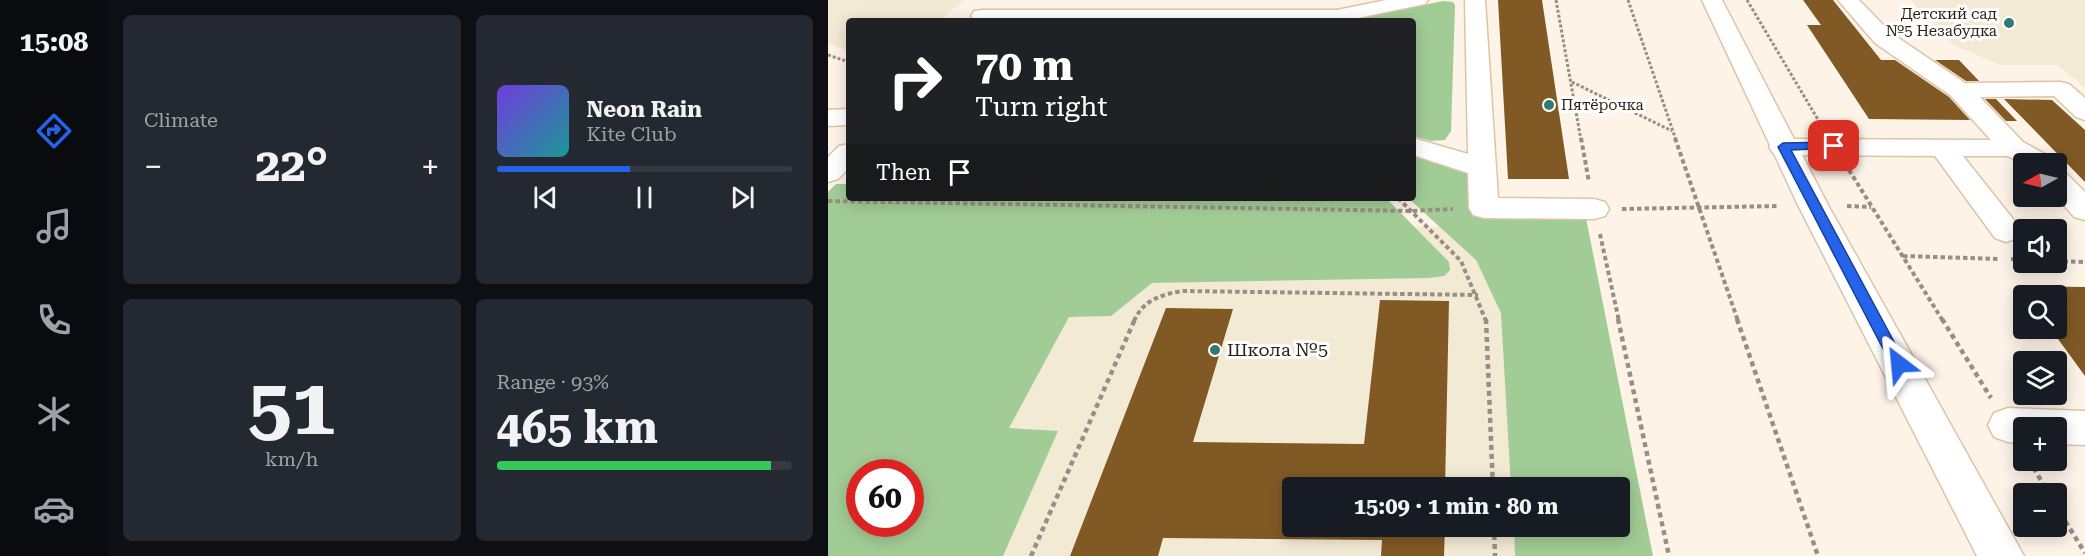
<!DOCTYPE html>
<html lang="en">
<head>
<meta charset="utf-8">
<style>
	body { margin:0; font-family:"Roboto Serif",serif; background:#242831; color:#f1f3f6; height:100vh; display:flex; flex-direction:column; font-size:22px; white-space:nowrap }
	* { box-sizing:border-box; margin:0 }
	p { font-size:20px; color:#9ea1a6 }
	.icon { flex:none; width:33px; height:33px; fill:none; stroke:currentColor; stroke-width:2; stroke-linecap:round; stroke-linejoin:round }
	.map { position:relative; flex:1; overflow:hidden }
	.drawer { display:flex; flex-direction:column; gap:15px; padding:15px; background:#0d0f14; width:720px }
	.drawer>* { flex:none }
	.top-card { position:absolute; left:18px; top:18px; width:570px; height:183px; border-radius:6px; box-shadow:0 3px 15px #0003; background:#202124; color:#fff; overflow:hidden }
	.needle { width:39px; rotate:262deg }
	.controls { position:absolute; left:1185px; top:153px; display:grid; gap:12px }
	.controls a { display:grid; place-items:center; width:54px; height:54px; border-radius:6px; background:#171b24; box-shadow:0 3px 15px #0003; font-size:30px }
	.speed { position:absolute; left:18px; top:459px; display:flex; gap:12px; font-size:30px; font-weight:700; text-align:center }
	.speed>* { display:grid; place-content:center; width:78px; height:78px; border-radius:50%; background:#171b24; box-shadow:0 3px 15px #0003; line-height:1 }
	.speed .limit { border:9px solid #d22; background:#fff; color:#111 }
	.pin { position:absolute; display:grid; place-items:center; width:51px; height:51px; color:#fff; margin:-26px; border-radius:12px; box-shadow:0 3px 9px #0006 }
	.me { position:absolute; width:66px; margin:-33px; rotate:331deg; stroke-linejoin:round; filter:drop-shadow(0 0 4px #0008) }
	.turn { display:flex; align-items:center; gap:21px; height:126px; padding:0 30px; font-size:27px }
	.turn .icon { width:78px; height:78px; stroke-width:2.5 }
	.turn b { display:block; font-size:42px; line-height:51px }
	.then { display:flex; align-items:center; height:57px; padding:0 30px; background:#0003; gap:12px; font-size:22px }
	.big { font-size:45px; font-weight:700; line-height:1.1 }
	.drawer .widget { flex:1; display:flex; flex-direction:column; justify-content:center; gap:9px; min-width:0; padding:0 21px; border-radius:9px; background:#242831 }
	.drawer .dial { align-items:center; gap:0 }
	.dial b { font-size:78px; line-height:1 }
	.song { display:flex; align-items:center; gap:18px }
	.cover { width:72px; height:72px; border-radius:9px; background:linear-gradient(135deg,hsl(260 70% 55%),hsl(180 70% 35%)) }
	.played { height:6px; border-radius:3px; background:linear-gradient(90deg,#2563eb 45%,#363941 45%) }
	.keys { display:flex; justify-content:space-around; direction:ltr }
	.heat { display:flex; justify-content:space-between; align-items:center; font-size:33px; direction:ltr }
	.charge { height:9px; border-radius:4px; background:linear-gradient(90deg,#34c759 93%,#363941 0) }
	.drawer .tiles { flex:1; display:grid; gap:15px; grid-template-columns:repeat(2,1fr) }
	.trip { position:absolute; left:454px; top:477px; width:348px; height:60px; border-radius:6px; background:#171b24; box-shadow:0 3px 15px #0003; font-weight:700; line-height:60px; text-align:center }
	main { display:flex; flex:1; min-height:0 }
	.menu { display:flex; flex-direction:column; width:108px; justify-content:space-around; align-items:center; background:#090b0e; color:#9ea1a6 }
	.menu .icon { width:42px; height:42px }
	.menu .current { color:#2563eb }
	.menu b { font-size:27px; color:#f1f3f6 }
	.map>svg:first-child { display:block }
	.education { fill:#f3ead5; fill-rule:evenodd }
	.forest { fill:#a2cc96; fill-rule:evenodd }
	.building { fill:#815924 }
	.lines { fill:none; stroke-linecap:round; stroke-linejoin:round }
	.minor-casing { stroke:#ddc4a7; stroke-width:3 }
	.major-casing { stroke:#ddc4a7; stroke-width:3 }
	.path-far2 { stroke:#998e83; stroke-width:3; stroke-dasharray:3 2; stroke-linecap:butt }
	.path-far1 { stroke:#998e83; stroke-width:4; stroke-dasharray:4.5 3; stroke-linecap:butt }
	.path { stroke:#998e83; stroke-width:4.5; stroke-dasharray:5 4; stroke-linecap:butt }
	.minor { fill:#fff; fill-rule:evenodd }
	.major { fill:#fff; fill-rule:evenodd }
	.route { fill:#2563eb; stroke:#184099; stroke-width:1.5 }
	.poi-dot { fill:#317974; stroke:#fff; stroke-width:2 }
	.labels { text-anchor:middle; stroke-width:6; stroke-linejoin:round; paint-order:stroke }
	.far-poi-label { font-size:15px; fill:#291f14; stroke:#fff; text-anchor:end }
	.poi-label { font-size:18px; fill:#291f14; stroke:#fff; text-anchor:start }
</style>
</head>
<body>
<main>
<nav class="menu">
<b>15:08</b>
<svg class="icon current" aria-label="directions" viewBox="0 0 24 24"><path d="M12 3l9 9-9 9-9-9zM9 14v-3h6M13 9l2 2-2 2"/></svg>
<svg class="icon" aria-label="music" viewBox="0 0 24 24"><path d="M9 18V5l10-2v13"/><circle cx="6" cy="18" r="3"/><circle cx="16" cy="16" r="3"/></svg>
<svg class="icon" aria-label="phone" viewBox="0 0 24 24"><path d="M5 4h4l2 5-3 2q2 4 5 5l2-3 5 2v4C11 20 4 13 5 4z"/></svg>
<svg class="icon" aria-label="climate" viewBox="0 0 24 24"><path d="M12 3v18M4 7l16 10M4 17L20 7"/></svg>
<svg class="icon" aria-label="car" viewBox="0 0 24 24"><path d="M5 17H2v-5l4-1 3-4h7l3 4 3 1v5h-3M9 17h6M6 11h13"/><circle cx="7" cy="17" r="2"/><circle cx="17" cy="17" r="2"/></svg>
</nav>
<section class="drawer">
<div class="tiles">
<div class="widget"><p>Climate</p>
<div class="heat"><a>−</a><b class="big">22°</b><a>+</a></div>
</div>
<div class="widget">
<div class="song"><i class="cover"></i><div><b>Neon Rain</b><p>Kite Club</p></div></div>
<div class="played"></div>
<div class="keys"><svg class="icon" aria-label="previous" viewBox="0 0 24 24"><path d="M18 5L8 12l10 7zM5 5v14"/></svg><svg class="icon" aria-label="pause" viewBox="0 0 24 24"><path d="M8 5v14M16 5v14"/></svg><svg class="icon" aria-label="next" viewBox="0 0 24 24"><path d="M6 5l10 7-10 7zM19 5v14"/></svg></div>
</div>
<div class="widget dial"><b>51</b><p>km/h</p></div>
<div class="widget"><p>Range · 93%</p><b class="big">465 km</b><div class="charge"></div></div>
</div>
</section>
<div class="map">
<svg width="1257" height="556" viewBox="0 0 1257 556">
	<rect width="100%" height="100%" fill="#fef3e7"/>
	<path class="education" d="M0,0H136L111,21H21V51L0,44Z
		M1082,0H1257V88L1230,65H1172L1126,45Z
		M0,226L754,227L808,556H0ZM32,472H82V524H32ZM465,488H792V526H465Z"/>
	<path class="forest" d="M615,1L625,2L627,5L623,131L617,140L603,141L585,136V21H520Z
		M585,153L643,174L646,217L758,218L825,556H687L686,527L792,526V488L683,487L673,313L648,260L580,198H585Z
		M8,184H21V198H558L621,262L622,270L616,276L600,278L324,283L283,316L241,317L181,428L230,431L175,556H0V192ZM82,472V524H32V472Z"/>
	<path class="building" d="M670,0H714L741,179H680Z
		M975,0H1005L1053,60H1067L1121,97L1142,120L1041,119L979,25H993Z
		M1107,60H1131L1151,81H1138Z
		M1157,99H1168L1189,121H1178Z
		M1176,99L1224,100L1257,130V182Z
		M1190,286L1257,287V376L1222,328H1228V296H1197Z
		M552,300L621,301L617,488H465V526H617L616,556H553L554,540L335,538L330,556H242L338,308L405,309L365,442L536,444Z"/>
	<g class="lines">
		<defs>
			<path id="minor" d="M558,0H600L597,4L516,21H148L143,16L146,11L154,10H509Z
				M637,0H657L670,198L766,199L777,202L781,209L777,216L766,219L656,218L645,215L641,208L640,173L585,155V138L640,154Z
				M1010,0H1031L1063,33L1137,83L1232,82L1241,84L1257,98V120L1248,117L1226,96L1152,97L1195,142L1224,158L1228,164L1196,165L1180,156H1135L1189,224L1193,231L1189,238L1178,242L1167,238L1107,156L955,155L945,153L941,147L945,141L955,139L1163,140L1122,95L1047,43Z
				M21,109V125L0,126V110Z
				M21,144V168L10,179L0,182V157L11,146Z
				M1228,170L1238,173L1257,192V220L1246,217L1228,196Z
				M1180,408L1257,411V445L1228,444V428H1196V443L1180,442L1166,437L1160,425L1166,413Z"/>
			<path id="major" d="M874,0H894L1000,205L1196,556H1149L970,205Z"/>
		</defs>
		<use href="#minor" class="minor-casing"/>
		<use href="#major" class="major-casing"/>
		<path class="path-far2" d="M728,0L753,140
			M800,0L848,140
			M919,0L992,123
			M0,55L21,62
			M744,82L844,131"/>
		<path class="path-far1" d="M753,138L761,182
			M847,138L910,321
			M1021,170L1115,321
			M570,198L633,261L658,321
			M0,201L583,211L625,209
			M1019,206L1043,207
			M794,209L951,206
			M772,234L791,321
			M1075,256L1172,259
			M1183,259L1196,260
			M1228,261L1257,262
			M306,321C315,300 334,294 355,291L650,295"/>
		<path class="path" d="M658,319L665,488
			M790,319L841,556
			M909,319L990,556
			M1114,319L1163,398
			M1201,460L1221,494
			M1228,506L1257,553
			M666,526L667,556
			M203,556L307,319"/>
		<use href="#minor" class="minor"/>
		<use href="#major" class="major"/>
	</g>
	<path class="route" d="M1006,142L1010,143V148L963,150L1078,364L1071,370L1065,368L950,147L955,143Z"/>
	<g class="poi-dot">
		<circle cx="1181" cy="23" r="6"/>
		<circle cx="721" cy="105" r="6"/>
		<circle cx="387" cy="350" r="6"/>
	</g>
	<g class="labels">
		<g class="far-poi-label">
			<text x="1169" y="19">Детский сад<tspan x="1169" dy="17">№5 Незабудка</tspan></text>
			<text x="733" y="110" text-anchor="start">Пятёрочка</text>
		</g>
		<g class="poi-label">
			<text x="399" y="356">Школа №5</text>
		</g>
	</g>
</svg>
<div class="controls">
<a><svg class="needle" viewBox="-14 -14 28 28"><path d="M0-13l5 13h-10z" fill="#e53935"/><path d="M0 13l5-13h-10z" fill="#9ea1a6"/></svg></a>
<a><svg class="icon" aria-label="sound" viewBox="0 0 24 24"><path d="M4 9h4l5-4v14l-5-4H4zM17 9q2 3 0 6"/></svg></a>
<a><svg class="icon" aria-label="search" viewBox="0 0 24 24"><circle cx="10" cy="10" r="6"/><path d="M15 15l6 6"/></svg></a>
<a><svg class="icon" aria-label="layers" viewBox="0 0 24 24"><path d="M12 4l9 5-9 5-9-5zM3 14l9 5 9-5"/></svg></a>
<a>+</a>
<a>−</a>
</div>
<div class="speed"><div class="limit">60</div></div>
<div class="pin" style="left:1006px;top:146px;background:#d93025"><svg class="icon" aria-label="arrive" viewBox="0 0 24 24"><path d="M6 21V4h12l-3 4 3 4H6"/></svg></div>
<svg class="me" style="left:1071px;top:364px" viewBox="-20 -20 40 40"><path d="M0-17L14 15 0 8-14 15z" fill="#2563eb" stroke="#fff" stroke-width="4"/></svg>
<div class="trip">15:09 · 1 min · 80 m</div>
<div class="top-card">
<div class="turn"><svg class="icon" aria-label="right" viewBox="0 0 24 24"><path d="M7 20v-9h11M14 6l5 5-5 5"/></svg><div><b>70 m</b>Turn right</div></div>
<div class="then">Then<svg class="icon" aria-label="arrive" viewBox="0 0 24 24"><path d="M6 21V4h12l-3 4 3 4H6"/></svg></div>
</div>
</div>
</main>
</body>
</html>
